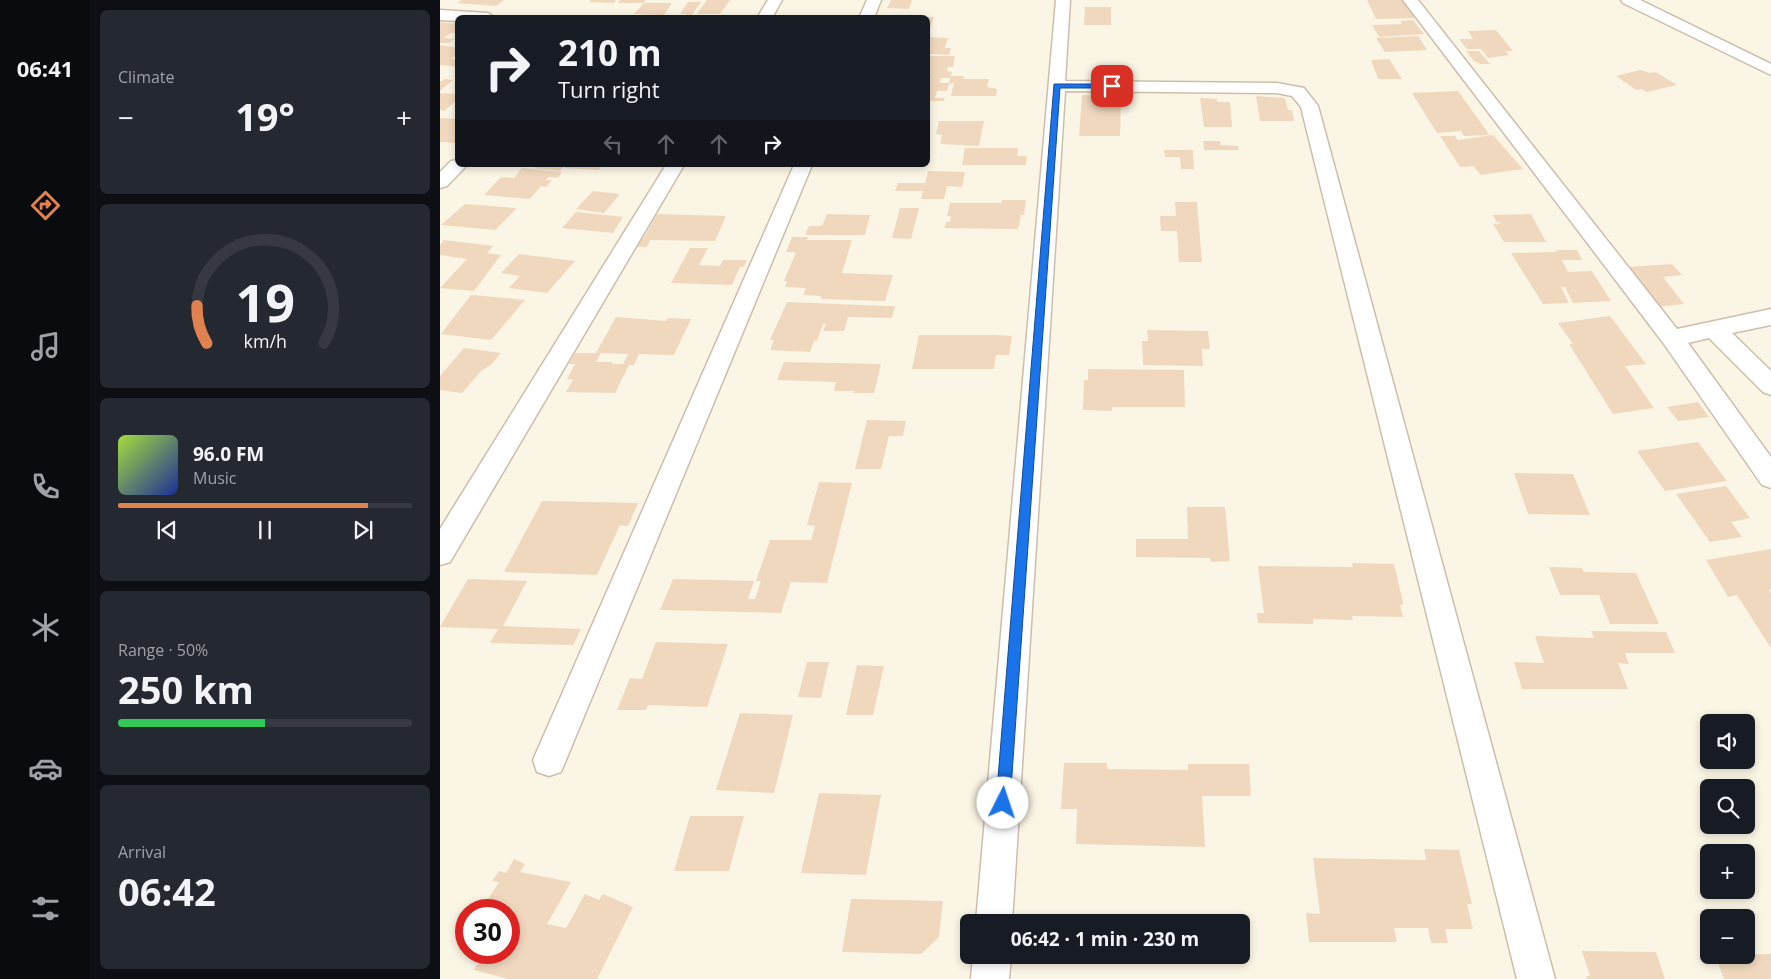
<!DOCTYPE html>
<html lang="en">
<head>
<meta charset="utf-8">
<style>
	body { margin:0; font-family:"Open Sans",sans-serif; background:#242831; color:#f1f3f6; height:100vh; display:flex; flex-direction:column; font-size:19px; white-space:nowrap }
	* { box-sizing:border-box; margin:0 }
	p { font-size:16px; color:#9ea1a6 }
	.icon { flex:none; width:28px; height:28px; fill:none; stroke:currentColor; stroke-width:2; stroke-linecap:round; stroke-linejoin:round }
	.map { position:relative; flex:1; overflow:hidden }
	.drawer { display:flex; flex-direction:column; gap:10px; padding:10px; background:#0d0f14; width:350px }
	.drawer>* { flex:none }
	.hud { position:absolute; left:15px; top:15px; width:475px; height:152px; border-radius:8px; box-shadow:0 2px 8px #0003; background:#171b24; color:#f1f3f6; overflow:hidden }
	.buttons { position:absolute; left:1260px; top:714px; display:grid; gap:10px }
	.buttons a { display:grid; place-items:center; width:55px; height:55px; border-radius:8px; background:#171b24; box-shadow:0 2px 8px #0003; font-size:25px }
	.speed { position:absolute; left:15px; top:899px; display:flex; gap:10px; font-size:25px; font-weight:700; text-align:center }
	.speed>* { display:grid; place-content:center; width:65px; height:65px; border-radius:50%; background:#171b24; box-shadow:0 2px 8px #0003; line-height:1 }
	.speed .limit { border:8px solid #d22; background:#fff; color:#111 }
	.pin { position:absolute; display:grid; place-items:center; width:42px; height:42px; color:#fff; margin:-21px; border-radius:10px; box-shadow:0 2px 8px #0006 }
	.me { position:absolute; width:55px; margin:-28px; rotate:4deg; stroke-linejoin:round; filter:drop-shadow(0 0 4px #0008) }
	.turn { display:flex; align-items:center; gap:18px; height:105px; padding:0 20px; font-size:22px }
	.turn .icon { width:65px; height:65px; stroke-width:2.5 }
	.turn b { display:block; font-size:35px; line-height:42px }
	.lanes { display:flex; align-items:center; height:48px; padding:0 20px; background:#0003; justify-content:center; gap:25px; direction:ltr }
	.lanes .off { opacity:.35 }
	.big { font-size:38px; font-weight:700; line-height:1.1 }
	.drawer .tile { flex:1; display:flex; flex-direction:column; justify-content:center; gap:8px; min-width:0; padding:0 18px; border-radius:8px; background:#242831 }
	.drawer .dial { align-items:center; gap:0 }
	.dial svg { height:130px; overflow:visible; fill:none; stroke:#363941; stroke-width:7; stroke-linecap:round; text-anchor:middle }
	.dial text { fill:#f1f3f6; stroke:none }
	.song { display:flex; align-items:center; gap:15px }
	.cover { width:60px; height:60px; border-radius:8px; background:linear-gradient(135deg,hsl(80 70% 55%),hsl(230 70% 35%)) }
	.played { height:5px; border-radius:2px; background:linear-gradient(90deg,#e08150 85%,#363941 85%) }
	.keys { display:flex; justify-content:space-around; direction:ltr }
	.heat { display:flex; justify-content:space-between; align-items:center; font-size:28px; direction:ltr }
	.charge { height:8px; border-radius:4px; background:linear-gradient(90deg,#34c759 50%,#363941 0) }
	.trip { position:absolute; left:520px; top:914px; width:290px; height:50px; border-radius:8px; background:#171b24; box-shadow:0 2px 8px #0003; font-weight:700; line-height:50px; text-align:center }
	main { display:flex; flex:1; min-height:0 }
	.menu { display:flex; flex-direction:column; width:90px; justify-content:space-around; align-items:center; background:#090b0e; color:#9ea1a6 }
	.menu .icon { width:35px; height:35px }
	.menu .current { color:#e08150 }
	.menu b { font-size:22px; color:#f1f3f6 }
	.map>svg:first-child { display:block }
	.building { fill:#f0d8be; fill-rule:evenodd }
	.lines { fill:none; stroke-linecap:round; stroke-linejoin:round }
	.minor-casing { stroke:#cdbeac; stroke-width:3 }
	.minor { fill:#fff; fill-rule:evenodd }
	.route { fill:#1a73e8; stroke:#114b97 }
</style>
</head>
<body>
<main>
<nav class="menu">
<b>06:41</b>
<svg class="icon current" aria-label="directions" viewBox="0 0 24 24"><path d="M12 3l9 9-9 9-9-9zM9 14v-3h6M13 9l2 2-2 2"/></svg>
<svg class="icon" aria-label="music" viewBox="0 0 24 24"><path d="M9 18V5l10-2v13"/><circle cx="6" cy="18" r="3"/><circle cx="16" cy="16" r="3"/></svg>
<svg class="icon" aria-label="phone" viewBox="0 0 24 24"><path d="M5 4h4l2 5-3 2q2 4 5 5l2-3 5 2v4C11 20 4 13 5 4z"/></svg>
<svg class="icon" aria-label="climate" viewBox="0 0 24 24"><path d="M12 3v18M4 7l16 10M4 17L20 7"/></svg>
<svg class="icon" aria-label="car" viewBox="0 0 24 24"><path d="M5 17H2v-5l4-1 3-4h7l3 4 3 1v5h-3M9 17h6M6 11h13"/><circle cx="7" cy="17" r="2"/><circle cx="17" cy="17" r="2"/></svg>
<svg class="icon" aria-label="filters" viewBox="0 0 24 24"><path d="M4 7h16M4 17h16"/><circle cx="9" cy="7" r="2"/><circle cx="15" cy="17" r="2"/></svg>
</nav>
<section class="drawer">
<div class="tile"><p>Climate</p>
<div class="heat"><a>−</a><b class="big">19°</b><a>+</a></div>
</div>
<div class="tile dial"><svg viewBox="0 0 100 80">
<path d="M14 69A42 42 0 1 1 86 69"/>
<path d="M14 69A42 42 0 0 1 8 46" stroke="#e08150"/>
<text x="50" y="56" font-size="32" font-weight="700">19</text>
<text x="50" y="72" font-size="11">km/h</text>
</svg></div>
<div class="tile">
<div class="song"><i class="cover"></i><div><b>96.0 FM</b><p>Music</p></div></div>
<div class="played"></div>
<div class="keys"><svg class="icon" aria-label="previous" viewBox="0 0 24 24"><path d="M18 5L8 12l10 7zM5 5v14"/></svg><svg class="icon" aria-label="pause" viewBox="0 0 24 24"><path d="M8 5v14M16 5v14"/></svg><svg class="icon" aria-label="next" viewBox="0 0 24 24"><path d="M6 5l10 7-10 7zM19 5v14"/></svg></div>
</div>
<div class="tile"><p>Range · 50%</p><b class="big">250 km</b><div class="charge"></div></div>
<div class="tile"><p>Arrival</p><b class="big">06:42</b></div>
</section>
<div class="map">
<svg width="1331" height="979" viewBox="0 0 1331 979">
	<rect width="100%" height="100%" fill="#fbf5e5"/>
	<path class="building" d="M22,0H64L56,6L17,3Z
		M151,0H176L174,3L149,2Z
		M180,0H206L203,3H178Z
		M267,0H290L280,14H257Z
		M451,0H472L469,9L447,8Z
		M927,0H967L978,18L936,19Z
		M248,2H261L250,17H245L247,14H240Z
		M204,3H232L224,15L194,14Z
		M645,7H671V25H644Z
		M488,17H494L488,35H491L490,37L508,38L505,48H511L509,55L488,54Z
		M973,20L984,34L939,37L932,25L962,24L960,21Z
		M0,22L18,24V33H11L4,38L15,39L9,43H0Z
		M1056,30L1073,51H1066L1069,55L1048,58L1041,49H1027L1019,39H1033L1028,31Z
		M978,36L987,50L945,52L936,38Z
		M0,45L18,48V54L11,59L18,60V67L0,65Z
		M1026,51H1039L1050,64H1041L1034,61Z
		M488,56H515L513,67H508L507,71L512,72L510,78H501L500,83H509L510,76H524L523,79H549L547,87L557,89L556,96H511L514,83L509,84L507,91H497L495,98H505L504,101H488V90L491,78H488Z
		M949,59L962,79H938L931,60Z
		M1200,70L1210,73L1216,72L1237,85L1207,92L1202,89L1196,90L1176,76Z
		M4,79L13,80L0,91V82Z
		M1018,91L1046,130L1049,135L1024,136L1021,131L997,133L972,93Z
		M0,93L18,94V99L4,111L0,110Z
		M642,95L681,96L680,136H639Z
		M816,96L845,98L848,110H852L854,121H820Z
		M760,98L777,99V102H790L792,127H764Z
		M0,118L18,119V143L0,142Z
		M499,121H544L539,146L500,144L502,135L496,134Z
		M1053,135L1083,169L1041,175L1033,166L1020,167L1000,136H1015L1018,140Z
		M763,141H780L781,145L798,146L799,150H764Z
		M525,148H578L577,156H587L586,165H522Z
		M724,150H753L754,169H741L740,157H725Z
		M91,165H125L120,171L94,168L95,167Z
		M127,165H162L159,170L125,168Z
		M82,168L122,172L118,178L109,177L106,180H112L106,187L101,186L90,199L44,195L61,177L74,178Z
		M488,171L525,172L522,187L507,186L504,199H481L483,191H455L458,183H485Z
		M153,191L180,194L164,213L136,209Z
		M562,200H586L584,215H581L579,226L577,229L504,228L506,222H510L511,216H507L510,203H562Z
		M735,202H757L762,262H739L737,231H721L720,216H736Z
		M25,204L75,208L76,209L55,230L1,225Z
		M460,208H479L471,239L452,238Z
		M136,212L183,217L173,233L122,228Z
		M217,214L286,216L275,241L210,240L207,247H196L200,239H203Z
		M387,214L430,215L425,235H365L369,226H382Z
		M1091,214L1106,242H1064L1053,224L1063,223L1057,222L1053,215Z
		M352,237H368L367,240H412L402,273L453,275L445,301L381,299V296L363,295L366,288L345,287L347,281H344L356,252H346Z
		M4,240L53,246L47,253L61,255L34,291L0,288L27,259L0,255V245Z
		M250,248H268L259,265L280,266L283,260H307L304,267H300L292,285L231,283Z
		M1116,250H1137L1142,260H1122L1128,272L1152,271L1171,301L1133,303L1125,287H1121L1129,303L1103,304L1071,253L1117,252Z
		M79,254L135,261L107,293L69,288L80,276L61,273Z
		M1232,264L1242,275L1223,277L1244,304L1218,307L1188,267Z
		M31,295L44,296L85,300L51,340L1,334Z
		M347,302L446,306H455L452,318L408,317L404,331H383L386,324H383L377,341H374L370,352L330,350L334,340H330Z
		M1170,316L1206,364L1185,366L1214,408L1173,414L1129,344H1133L1118,323Z
		M176,317L226,321L228,318L251,319L234,355L199,354L194,365H189L175,393L126,392L133,380L127,379L135,364H129L135,353H156ZM161,353L188,354L183,364H172V362H156Z
		M707,330L768,331L770,349H762L763,366L703,365L702,341H708Z
		M479,335H556L572,336L569,355H556L554,369H472Z
		M24,348L61,353L51,365L42,370L22,393L0,390V376Z
		M344,362L441,364L434,393H413L414,391H394L396,382L337,380Z
		M648,369L744,370L745,407H672V411L643,410L644,380H648Z
		M1258,402L1269,417L1238,421L1227,407Z
		M427,420L466,421L463,436H449L441,469H415Z
		M1258,442L1287,481L1225,491L1197,451Z
		M1074,473L1133,474L1150,515L1088,514Z
		M379,482L412,483L387,583L351,582L341,613L220,610L233,579L314,581L308,599H315L321,581H316L330,540H371L375,526L367,525Z
		M1286,486L1310,518L1291,522L1302,537L1270,542L1236,494Z
		M102,501L198,503L188,526L180,525L157,575L64,572Z
		M747,507H785L790,561L771,562L770,558L696,557V539H748Z
		M1331,549V589L1329,590L1331,593V648L1297,595L1288,597L1266,560Z
		M912,563L954,564L963,602V605H960L963,617L912,616L913,620L873,619V624L818,623L817,613H824L818,566L913,567Z
		M1109,567L1142,568L1144,572L1196,573L1219,624H1170L1159,595H1120Z
		M28,579L87,581L63,626L141,629L133,645L50,643L58,629L0,627Z
		M1151,631L1226,632L1235,653H1185L1189,664L1178,663L1188,689H1082L1074,662L1104,663L1095,636L1154,638Z
		M216,642L288,644L267,707L208,705L206,710H177L190,678L202,679Z
		M367,662H389L381,698L358,697Z
		M417,665L444,666L433,715H406Z
		M300,713L353,715L334,793L276,790Z
		M624,763H667V769L748,770V764H809L811,796H762L765,847L636,844L637,809H621Z
		M379,793L441,795L426,875L361,873Z
		M250,816H304L289,871H234Z
		M984,849L1019,850L1032,904H1027L1033,929H1005L1008,943H991L988,928H954L957,942H869L866,913L880,914L873,858L986,860Z
		M74,859L85,864L80,872L131,882L107,924L126,928L145,894L159,900L163,894L193,907L157,979H68L34,970L44,952H69V910H41L59,882L52,881L59,871L66,873Z
		M411,899L503,901L499,937L481,954L402,952Z
		M1142,951L1216,952L1225,979H1147L1146,976H1150Z
		M1331,954V979H1284L1275,955Z"/>
	<g class="lines">
		<defs>
			<path id="minor" d="M328,0H342L332,18H317Z
				M427,0H441L434,18H419Z
				M616,0H630L625,81L837,83L864,88L878,106L1115,979H1077L861,107L852,96L837,93L625,91L572,922H536Z
				M963,0H978L1237,329L1331,309V325L1292,333L1331,371V395L1323,392L1269,338L1248,343L1331,457V488L1322,485L1224,344Z
				M1181,0H1200L1331,64V75L1183,3Z
				M0,10L48,13L55,18H18V21L0,20Z
				M18,160V165H27L7,186L0,188V172L11,161Z
				M226,165H244L10,562L0,565V529Z
				M354,165H372L121,772L109,776L97,772L93,760Z
				M533,955H571L569,979H531Z"/>
		</defs>
		<use href="#minor" class="minor-casing"/>
		<use href="#minor" class="minor"/>
	</g>
	<path class="route" d="M614,84H672L675,86L672,88H620L570,803L568,808L563,810L558,808L556,803Z"/>
</svg>
<div class="buttons">
<a><svg class="icon" aria-label="sound" viewBox="0 0 24 24"><path d="M4 9h4l5-4v14l-5-4H4zM17 9q2 3 0 6"/></svg></a>
<a><svg class="icon" aria-label="search" viewBox="0 0 24 24"><circle cx="10" cy="10" r="6"/><path d="M15 15l6 6"/></svg></a>
<a>+</a>
<a>−</a>
</div>
<div class="speed"><div class="limit">30</div></div>
<div class="pin" style="left:672px;top:86px;background:#d93025"><svg class="icon" aria-label="arrive" viewBox="0 0 24 24"><path d="M6 21V4h12l-3 4 3 4H6"/></svg></div>
<svg class="me" style="left:563px;top:803px" viewBox="-20 -20 40 40"><circle r="19" fill="#fff"/><path d="M0-13L10 11 0 6-10 11z" fill="#1a73e8"/></svg>
<div class="trip">06:42 · 1 min · 230 m</div>
<div class="hud">
<div class="turn"><svg class="icon" aria-label="right" viewBox="0 0 24 24"><path d="M7 20v-9h11M14 6l5 5-5 5"/></svg><div><b>210 m</b>Turn right</div></div>
<div class="lanes"><svg class="icon off" aria-label="left" viewBox="0 0 24 24"><path d="M17 20v-9H6M10 6l-5 5 5 5"/></svg><svg class="icon off" aria-label="ahead" viewBox="0 0 24 24"><path d="M12 20V5M6 11l6-6 6 6"/></svg><svg class="icon off" aria-label="ahead" viewBox="0 0 24 24"><path d="M12 20V5M6 11l6-6 6 6"/></svg><svg class="icon" aria-label="right" viewBox="0 0 24 24"><path d="M7 20v-9h11M14 6l5 5-5 5"/></svg></div>
</div>
</div>
</main>
</body>
</html>
